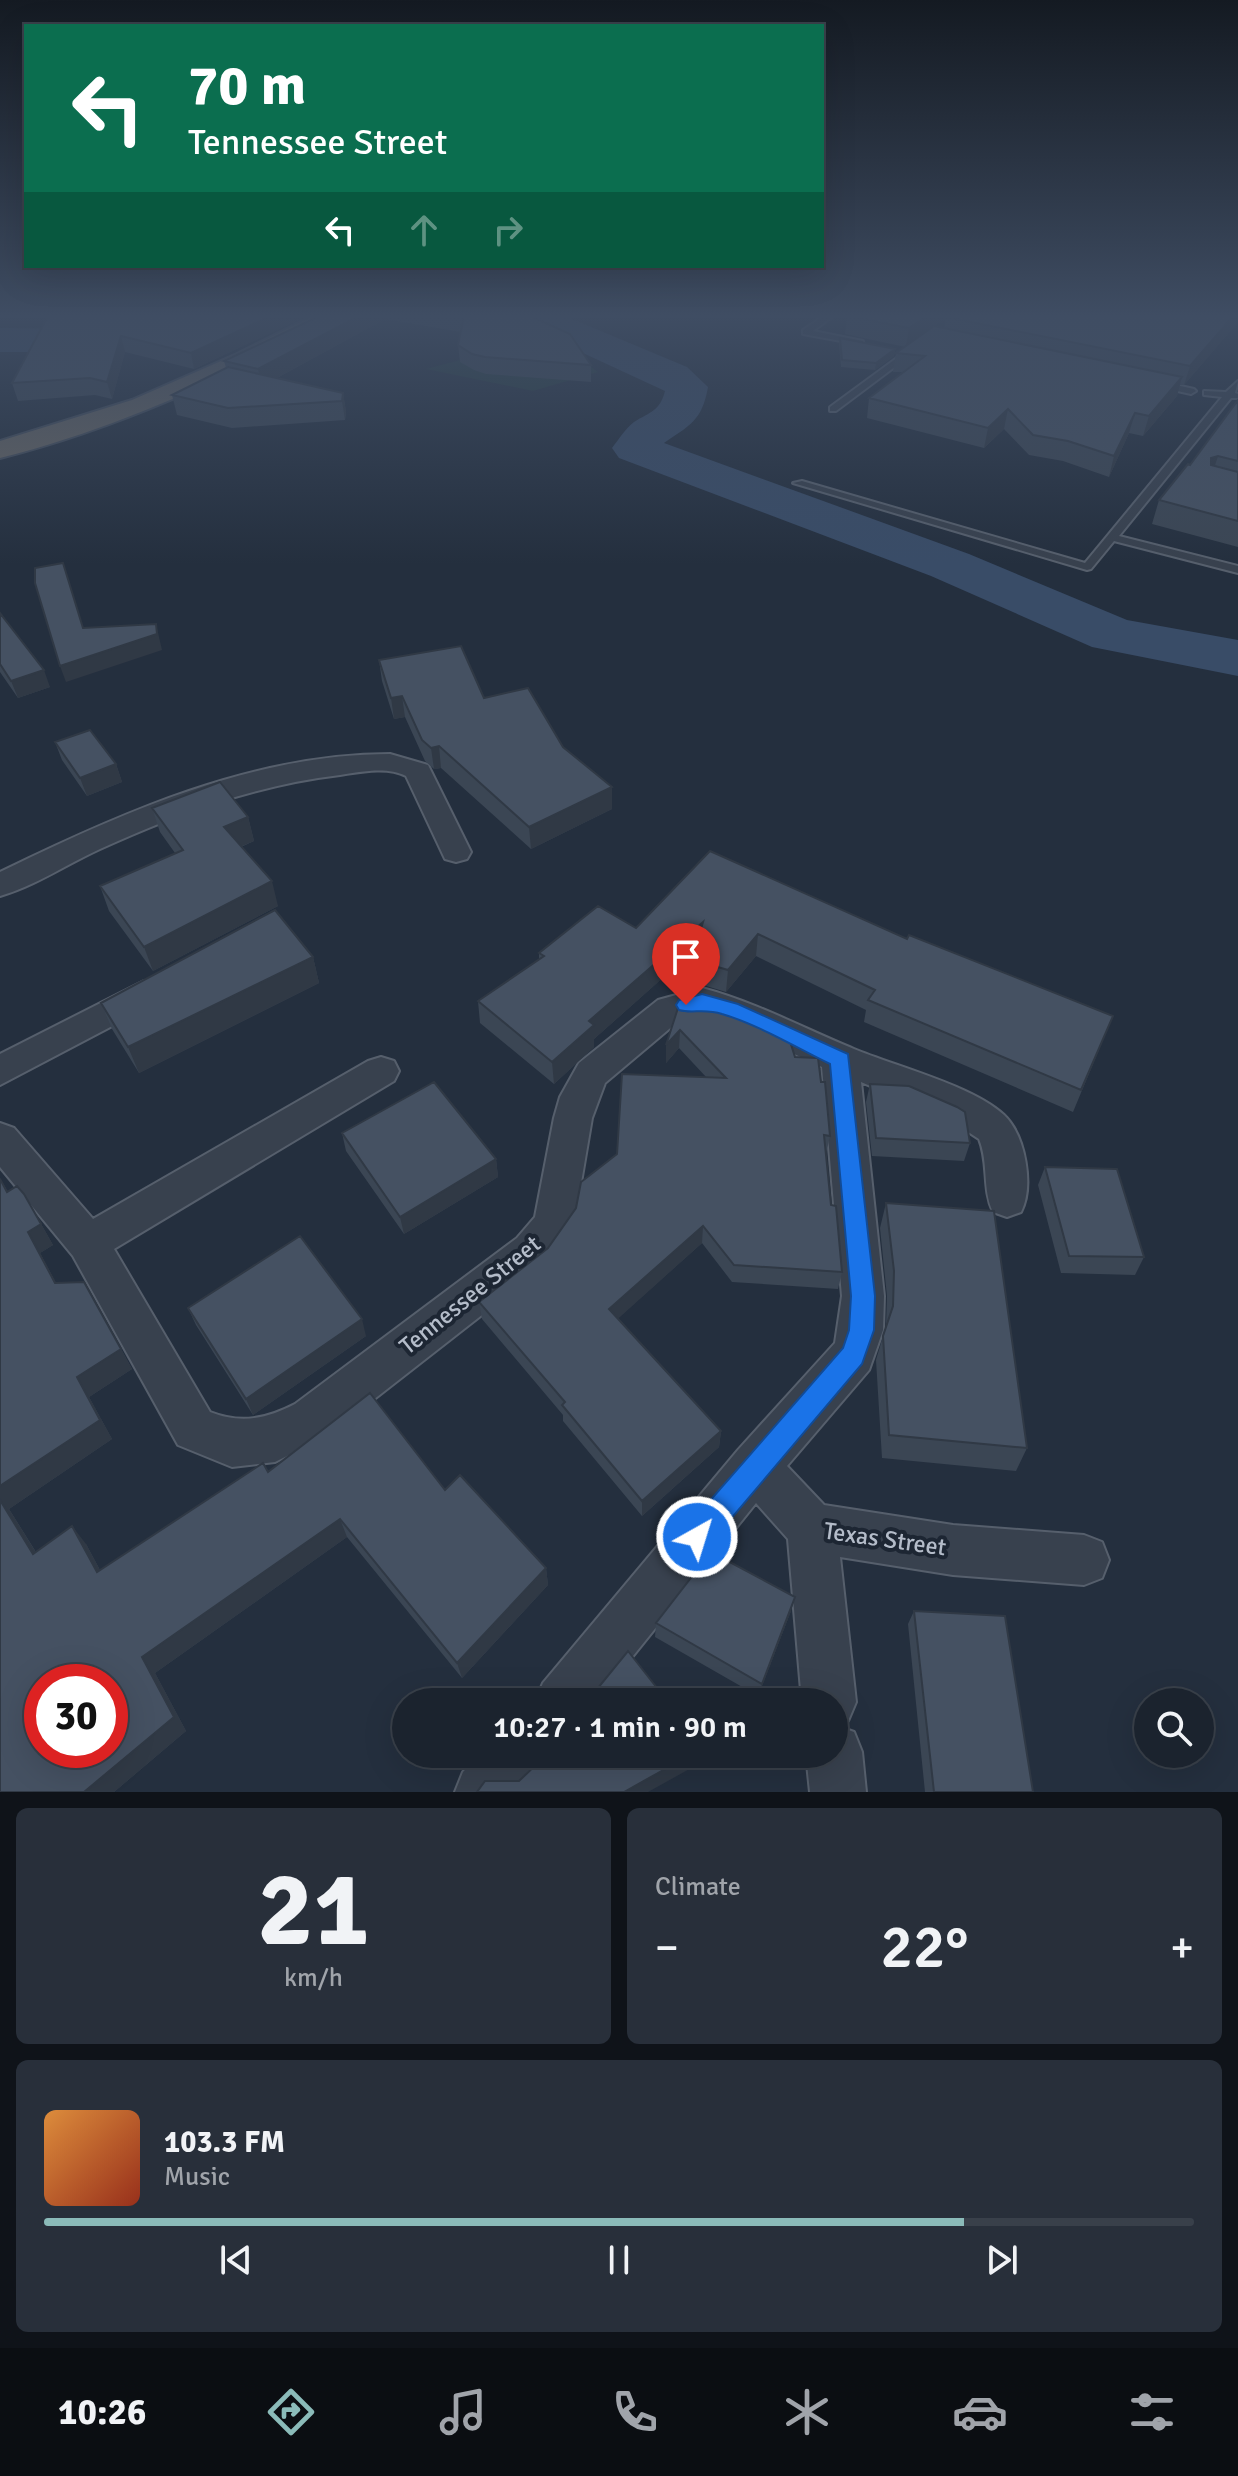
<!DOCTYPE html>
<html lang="en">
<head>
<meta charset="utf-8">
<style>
	body { margin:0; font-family:Signika,sans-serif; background:#282f3a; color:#f1f3f6; height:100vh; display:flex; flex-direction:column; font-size:30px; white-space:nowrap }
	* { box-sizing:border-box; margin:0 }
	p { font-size:26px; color:#a0a4aa }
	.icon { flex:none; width:44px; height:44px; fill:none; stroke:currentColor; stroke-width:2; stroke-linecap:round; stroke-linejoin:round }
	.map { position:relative; height:1792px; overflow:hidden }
	.panel { display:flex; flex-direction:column; gap:16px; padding:16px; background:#0f1319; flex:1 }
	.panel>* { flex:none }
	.top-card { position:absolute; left:24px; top:24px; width:800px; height:244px; border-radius:0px; box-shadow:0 8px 32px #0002,0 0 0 2px #39404a; background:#0b6e4f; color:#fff; overflow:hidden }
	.fabs { position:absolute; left:1134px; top:1688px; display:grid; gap:16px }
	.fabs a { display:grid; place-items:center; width:80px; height:80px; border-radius:50%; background:#1b232e; box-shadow:0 8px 32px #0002,0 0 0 2px #39404a; font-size:40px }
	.speed { position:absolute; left:24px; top:1664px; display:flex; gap:16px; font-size:40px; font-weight:700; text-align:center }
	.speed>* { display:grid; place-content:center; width:104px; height:104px; border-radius:50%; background:#1b232e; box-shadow:0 8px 32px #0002,0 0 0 2px #39404a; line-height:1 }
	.speed .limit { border:12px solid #d22; background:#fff; color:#111 }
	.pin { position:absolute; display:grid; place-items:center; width:68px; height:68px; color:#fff; margin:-82px -34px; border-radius:50% 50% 50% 0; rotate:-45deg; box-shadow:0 0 8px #0007 }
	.pin .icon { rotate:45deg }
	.me { position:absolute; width:88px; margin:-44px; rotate:39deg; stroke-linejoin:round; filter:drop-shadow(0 0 6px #0008) }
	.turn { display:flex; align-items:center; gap:28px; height:168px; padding:0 32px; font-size:36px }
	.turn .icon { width:104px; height:104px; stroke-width:2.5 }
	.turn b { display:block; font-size:56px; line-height:68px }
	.lanes { display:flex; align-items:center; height:76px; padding:0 32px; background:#0003; justify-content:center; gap:40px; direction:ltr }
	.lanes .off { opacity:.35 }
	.big { font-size:60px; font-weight:600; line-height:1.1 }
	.panel .tile { flex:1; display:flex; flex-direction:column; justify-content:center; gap:12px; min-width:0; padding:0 28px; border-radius:12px; background:#282f3a }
	.panel .dial { align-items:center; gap:0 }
	.dial b { font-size:104px; line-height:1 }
	.song { display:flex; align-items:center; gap:24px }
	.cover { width:96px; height:96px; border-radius:12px; background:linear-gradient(135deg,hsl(30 70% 55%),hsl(10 70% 35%)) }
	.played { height:8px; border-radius:4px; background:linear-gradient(90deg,#8bbbb9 80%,#39404a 80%) }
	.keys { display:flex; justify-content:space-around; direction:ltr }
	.heat { display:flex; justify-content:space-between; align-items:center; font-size:44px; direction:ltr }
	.panel .tiles { flex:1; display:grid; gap:16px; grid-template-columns:1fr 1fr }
	.tile:last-child { grid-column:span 2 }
	.trip { position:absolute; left:392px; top:1688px; width:456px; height:80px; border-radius:40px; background:#1b232e; box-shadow:0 8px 32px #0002,0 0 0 2px #39404a; font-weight:600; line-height:80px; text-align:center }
	.menu { display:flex; height:128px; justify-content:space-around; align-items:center; background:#0b0e12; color:#a0a4aa }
	.menu .icon { width:56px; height:56px }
	.menu .on { color:#8bbbb9 }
	.menu b { font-size:36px; color:#f1f3f6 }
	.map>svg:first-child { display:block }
	.green { fill:#263c3f }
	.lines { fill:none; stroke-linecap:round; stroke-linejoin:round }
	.river { fill:#394c67; fill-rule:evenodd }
	.service-casing { stroke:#565f6c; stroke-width:4 }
	.minor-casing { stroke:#565f6c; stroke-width:4 }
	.trunk-casing { stroke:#434c59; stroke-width:4 }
	.service { fill:#38414e; fill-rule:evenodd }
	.minor { fill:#38414e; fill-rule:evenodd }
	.trunk { fill:#656462; fill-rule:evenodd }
	.wall { fill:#3b4654; fill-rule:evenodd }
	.shaded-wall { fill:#303945 }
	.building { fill:#455162; stroke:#303945; stroke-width:2; fill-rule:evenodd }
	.route { fill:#1a73e8; stroke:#114b97; stroke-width:2 }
	.labels { text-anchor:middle; stroke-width:8; stroke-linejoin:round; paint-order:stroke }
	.near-street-label { font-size:24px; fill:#b4bcc9; stroke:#1d2633 }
</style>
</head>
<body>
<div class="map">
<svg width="1238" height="1792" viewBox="0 0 1238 1792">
	<rect width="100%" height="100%" fill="#242f3e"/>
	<path class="green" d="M572,352L598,372L533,391L426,369L460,360Z"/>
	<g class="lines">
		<path class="river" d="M140,314H183C153,356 47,352 0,352V328C44,328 99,333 140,314Z
			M510,314H560L687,367L708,387C702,421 690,425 664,443L969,554L1127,620L1238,640V676L1092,647L931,576L619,458L612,448C619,439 625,429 634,422C650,412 660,411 665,391L516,322Z"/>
		<defs>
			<path id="service" d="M827,314H836L813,331L863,341V345L803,334V330Z
				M909,349L916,351L836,411H830V407Z
				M1158,381L1194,389L1196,391L1191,394L1155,386V382Z
				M1238,381L1235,393L1238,394V398H1231L1119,536L1238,566V573L1114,541L1091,569L1087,570L793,483L802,481L1085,563L1222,397L1204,395V391L1226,392Z"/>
			<path id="minor" d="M390,754L428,765L471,852L467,859L456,862L445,859L406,776C387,766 360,772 340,775C255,785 177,814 100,849C67,864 35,886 0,896V872C121,813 253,754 390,754Z
				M144,981L156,985L161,994L156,1003L0,1085V1054Z
				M702,988C755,1002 803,1028 854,1049C895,1066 973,1086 1004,1115C1026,1136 1034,1187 1021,1212L1007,1217L993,1212C982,1189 989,1163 979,1139L953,1122L861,1082L884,1296L883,1330L869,1370L787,1466L824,1505L953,1525L1084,1535L1102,1542L1109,1560L1102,1578L1084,1585L953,1575L840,1557L856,1702L848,1721L837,1726L854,1732L862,1752L866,1792H810L806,1754H834V1702H802L788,1539L756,1503L596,1702H535L543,1683L738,1450L835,1343L842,1296L822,1067L720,1019L702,1014L681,1019L605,1083L592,1118L574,1224L547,1264L327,1436L275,1462L232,1467L178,1445L73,1256L0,1167V1123L14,1128L93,1219L368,1061L381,1057L394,1061L399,1071L394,1081L114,1249L210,1412C241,1424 266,1419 295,1404L517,1238L535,1217L554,1118L560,1097L579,1063L658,1000Z
				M480,1754H547L539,1774L522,1792H455L463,1772Z"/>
			<path id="trunk" d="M317,314H344L341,319C231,375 120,428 0,458V441L132,400L237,354Z"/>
		</defs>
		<use href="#service" class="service-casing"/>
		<use href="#minor" class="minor-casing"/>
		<use href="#trunk" class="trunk-casing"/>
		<use href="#service" class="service"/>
		<use href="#minor" class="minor"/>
		<use href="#trunk" class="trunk"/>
	</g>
	<path class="wall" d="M49,314H311L194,369L125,352L112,399L95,395L18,401L12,383Z
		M324,314H526L591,365V382L486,374L474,370L460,362L458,345L461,332L385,319L277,378L343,393L346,412L345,420L232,428L177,415L172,395L226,368L224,361Z
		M1238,314V322L1184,385H1180L1177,396L1143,436L1129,433L1109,477L1063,461L1029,455L1004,429L984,448L867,418L869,398L903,372H893L896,353L905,347L845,334L847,316ZM946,318L944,328L934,326Z
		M840,338L895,349L894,356L875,370L841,367L839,344Z
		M1238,400V547L1152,524L1159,500L1190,465Z
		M0,613L50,687L18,698L0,672Z
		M379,660L484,698L612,809L531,849L441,768L434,769L425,761L405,717L394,719L382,681Z
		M55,742L116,764L122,782L87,796L62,760Z
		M152,808L248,817L254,841L241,847L278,906L153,971L109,911L100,886L175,853L160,832Z
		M636,928L907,939L1113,1016L1073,1112L864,1022L866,1010L756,956L726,992L703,985L688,989L694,950L594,1039V1047L554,1084L480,1023L478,1001L539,959V953Z
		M313,957L319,983L139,1073L112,1029L101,1003Z
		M678,1008L795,1057L821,1082L830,1136L826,1154L831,1205L842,1272L838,1289L732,1282L702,1243L618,1318L721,1431L719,1447L642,1516L563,1421V1415L482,1319L479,1302L548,1248L617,1154L707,1078L679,1048L666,1063Z
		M870,1084L970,1143L964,1161L872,1156L866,1102Z
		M342,1133L496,1159L498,1177L404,1234L346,1151Z
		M1045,1167L1144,1257L1135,1275L1061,1273L1038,1185Z
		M0,1178L8,1192L24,1194L53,1245L40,1253L56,1283L84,1282L132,1369L89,1397L112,1439L9,1509L36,1552L86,1544L100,1570L268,1472L445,1490L546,1568L548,1585L462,1678L347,1537L155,1673L186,1731L114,1792H0Z
		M886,1203L1027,1448L1016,1471L882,1458L876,1360L886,1326L887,1296L880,1228Z
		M188,1308L366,1336L253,1415L196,1325Z
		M791,1611L758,1696L655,1637L656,1623Z
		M914,1611L1033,1792H925L908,1624Z"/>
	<path class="shaded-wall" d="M0,314H8L0,320Z
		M275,314H311L194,369L191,353Z
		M363,314H384L385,319L262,386L258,369Z
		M930,314H951L906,347L909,328Z
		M1235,314H1238V322L1184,385L1190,366Z
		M121,336L125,352L112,399L107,382Z
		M895,349L894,356L875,370L876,363Z
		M1182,377L1177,396L1143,436L1149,416Z
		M343,393L346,412L345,420L342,401Z
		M1008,409L1004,429L984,448L988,428Z
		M1135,413L1129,433L1109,477L1114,456Z
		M1218,456L1211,478V458Z
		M156,624L162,650L66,682L60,666Z
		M44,670L50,687L18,698L11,681Z
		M402,696L405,717L394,719L391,698Z
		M439,746L441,768L434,769L431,748Z
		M116,764L122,782L87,796L80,778Z
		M612,787V809L531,849L529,827Z
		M248,817L254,841L230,851L224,827Z
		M272,881L278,906L153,971L144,947Z
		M703,922L701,944L594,1039V1047L554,1084L552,1062L589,1021Z
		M758,934L756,956L726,992L728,970Z
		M313,957L319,983L139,1073L128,1047Z
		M704,963L703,985L688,989L689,967Z
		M680,1030L679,1048L666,1063V1045Z
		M496,1159L498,1177L404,1234L400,1217Z
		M41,1224L53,1245L40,1253L67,1303L28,1232Z
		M703,1226L702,1243L610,1326L609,1309Z
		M362,1319L366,1336L253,1415L246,1399Z
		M121,1349L132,1369L89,1397L112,1439L9,1509L48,1572L33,1554L0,1500V1486L77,1377Z
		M721,1431L719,1447L642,1516V1501Z
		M340,1519L347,1537L155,1673L186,1731L114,1792H84L142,1657Z
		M72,1526L86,1544L110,1589L97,1572Z
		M546,1568L548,1585L462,1678L457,1663Z
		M795,1597L791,1611L758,1696L762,1684Z
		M692,1754H704L702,1762L648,1792H624Z"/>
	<path class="building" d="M49,314H275L191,353L121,336L107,382L90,378L12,383Z
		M324,314H363L258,369L224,361Z
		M448,314H526L570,334L591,365L485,357L472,354L458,345L464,316Z
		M851,314H930L909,328L847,316Z
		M951,314H1235L1190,366L946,317Z
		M934,326L1182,377L1149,416L1135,413L1114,456L1068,441L1033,435L1008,409L988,428L869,398L925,356L896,353Z
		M840,338L895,349L876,363L842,360Z
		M228,367L343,393L342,401L228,408L172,395Z
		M1238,400V461L1218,456L1211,458V465L1238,472V521L1159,500L1188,464L1190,465Z
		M63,563L83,628L156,624L157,634L60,666L35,583V568Z
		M0,613L44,670L11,681L0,664Z
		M461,646L484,698L528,688L563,747L612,787L529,827L439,746L431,748L422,740L402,696L391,698L379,660Z
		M90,730L116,764L80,778L55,742Z
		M220,782L248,817L224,827L272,881L144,947L100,886L183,850L152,808Z
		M710,851L907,939L909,935L1113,1016L1081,1090L868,1000L875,990L758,934L728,970L704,963L689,967L703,922L589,1021L594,1025L552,1062L478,1001L544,956L539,953L598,906L636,928Z
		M275,910L313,957L128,1047L101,1003Z
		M703,999L720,1004L788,1035L795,1057L818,1058L821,1082H825L830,1136L824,1135L831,1205L836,1206L842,1272L734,1265L703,1226L609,1309L721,1431L642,1501L562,1405L565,1402L479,1302L548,1248L576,1208L581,1182L617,1154L622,1074L726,1078L680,1030L666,1045L678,1008L683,1004Z
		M434,1082L496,1159L400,1217L342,1133Z
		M870,1084L909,1086L957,1107L965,1112L970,1143L876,1138Z
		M1045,1167L1117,1169L1144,1257L1069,1256Z
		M0,1179L7,1192L17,1186L24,1194L41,1224L28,1232L55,1283L84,1282L121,1349L77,1377L100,1420L0,1486Z
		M886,1203L994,1211L1027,1448L889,1435L883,1336L893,1306L894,1271Z
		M300,1236L362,1319L246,1399L188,1308Z
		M370,1393L445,1490L460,1475L546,1568L457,1663L340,1519L142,1657L174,1717L84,1792H0V1500L33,1554L72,1526L97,1572L263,1463L268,1472ZM42,1682H110V1750H42Z
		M711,1552L795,1597L762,1684L656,1623Z
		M914,1611L1005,1616L1033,1792H934Z
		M628,1651L668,1702H551L564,1689L598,1688Z
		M542,1754H692L624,1792H477L485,1781H519L539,1762Z"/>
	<linearGradient id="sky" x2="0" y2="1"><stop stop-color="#141a22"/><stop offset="0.56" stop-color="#3f4d63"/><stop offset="1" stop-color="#3f4d63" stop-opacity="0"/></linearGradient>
	<rect width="1238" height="564" fill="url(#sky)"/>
	<path class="route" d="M702,994L738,1004L848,1054L875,1296L874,1330L862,1364L707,1547L697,1551L687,1547L683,1537L687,1527L843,1348L849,1330L851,1296L830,1064C795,1047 759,1025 722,1014C704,1008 692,1014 679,1010L676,1005L679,1000Z"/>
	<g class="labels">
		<g class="near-street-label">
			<text transform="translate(470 1295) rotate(-39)" y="8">Tennessee Street</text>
			<text transform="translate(885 1539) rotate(8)" y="8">Texas Street</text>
		</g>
	</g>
</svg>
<div class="fabs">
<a><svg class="icon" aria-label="search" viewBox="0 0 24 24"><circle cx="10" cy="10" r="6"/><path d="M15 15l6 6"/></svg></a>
</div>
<div class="speed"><div class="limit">30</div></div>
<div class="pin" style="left:686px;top:1005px;background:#d93025"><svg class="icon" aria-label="arrive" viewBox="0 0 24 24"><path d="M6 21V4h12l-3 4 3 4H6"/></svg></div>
<svg class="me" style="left:697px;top:1537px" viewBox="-20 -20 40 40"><circle r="17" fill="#1a73e8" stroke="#fff" stroke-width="3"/><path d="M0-11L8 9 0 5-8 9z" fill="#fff"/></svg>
<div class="trip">10:27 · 1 min · 90 m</div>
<div class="top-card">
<div class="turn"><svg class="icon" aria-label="left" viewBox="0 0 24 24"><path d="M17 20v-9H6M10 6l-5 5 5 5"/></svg><div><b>70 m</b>Tennessee Street</div></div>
<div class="lanes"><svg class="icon" aria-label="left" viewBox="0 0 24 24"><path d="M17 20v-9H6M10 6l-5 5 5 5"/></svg><svg class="icon off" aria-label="ahead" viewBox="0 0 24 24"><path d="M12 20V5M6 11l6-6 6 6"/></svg><svg class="icon off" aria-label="right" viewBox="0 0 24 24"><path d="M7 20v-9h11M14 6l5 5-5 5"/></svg></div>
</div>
</div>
<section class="panel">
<div class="tiles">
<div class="tile dial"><b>21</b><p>km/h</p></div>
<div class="tile"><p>Climate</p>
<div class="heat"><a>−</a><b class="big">22°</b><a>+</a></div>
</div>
<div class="tile">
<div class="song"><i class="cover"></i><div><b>103.3 FM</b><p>Music</p></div></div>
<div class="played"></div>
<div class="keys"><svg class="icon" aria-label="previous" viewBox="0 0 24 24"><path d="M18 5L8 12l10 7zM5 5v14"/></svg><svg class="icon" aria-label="pause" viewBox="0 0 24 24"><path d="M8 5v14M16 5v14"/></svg><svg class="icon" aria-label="next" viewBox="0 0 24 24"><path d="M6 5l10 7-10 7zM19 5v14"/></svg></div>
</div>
</div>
</section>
<nav class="menu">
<b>10:26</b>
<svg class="icon on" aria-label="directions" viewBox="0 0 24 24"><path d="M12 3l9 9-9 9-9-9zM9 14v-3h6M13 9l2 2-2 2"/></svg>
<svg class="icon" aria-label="music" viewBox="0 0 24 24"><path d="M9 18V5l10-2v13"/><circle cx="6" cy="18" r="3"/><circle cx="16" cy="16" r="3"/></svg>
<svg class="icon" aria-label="phone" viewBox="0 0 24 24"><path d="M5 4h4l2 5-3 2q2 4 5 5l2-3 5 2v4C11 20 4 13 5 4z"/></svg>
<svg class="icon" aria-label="climate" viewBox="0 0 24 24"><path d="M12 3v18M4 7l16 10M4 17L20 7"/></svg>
<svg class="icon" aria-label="car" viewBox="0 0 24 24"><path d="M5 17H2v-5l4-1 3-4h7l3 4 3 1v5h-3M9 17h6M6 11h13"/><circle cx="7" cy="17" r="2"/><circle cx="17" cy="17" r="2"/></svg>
<svg class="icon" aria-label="filters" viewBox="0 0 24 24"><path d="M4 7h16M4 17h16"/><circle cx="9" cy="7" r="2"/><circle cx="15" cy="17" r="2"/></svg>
</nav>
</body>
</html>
